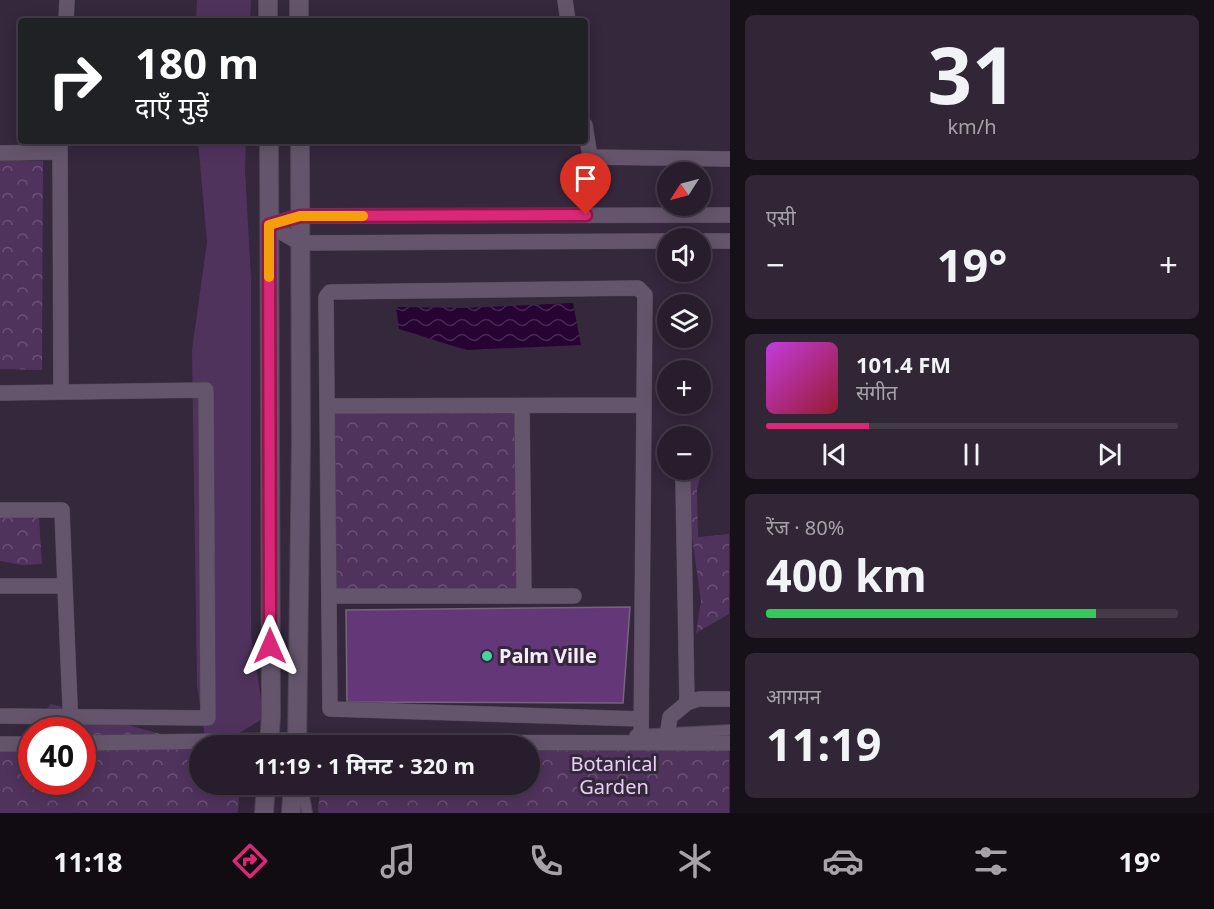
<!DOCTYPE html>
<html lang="hi">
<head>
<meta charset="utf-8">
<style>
	body { margin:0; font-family:"Noto Sans","Noto Sans Devanagari",sans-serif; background:#302635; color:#f1f3f6; height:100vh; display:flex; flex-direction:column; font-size:22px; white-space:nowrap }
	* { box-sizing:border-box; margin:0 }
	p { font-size:20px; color:#a5a2aa }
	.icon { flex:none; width:33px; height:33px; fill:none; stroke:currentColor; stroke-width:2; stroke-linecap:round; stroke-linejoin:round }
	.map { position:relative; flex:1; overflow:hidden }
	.sheet { display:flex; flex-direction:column; gap:15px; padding:15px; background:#161019; width:484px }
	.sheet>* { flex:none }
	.top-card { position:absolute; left:18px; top:18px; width:570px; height:126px; border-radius:6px; box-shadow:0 3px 15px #0003,0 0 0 2px #443b49; background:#202124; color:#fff; overflow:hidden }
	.needle { width:39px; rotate:234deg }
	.buttons { position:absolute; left:657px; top:162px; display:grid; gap:12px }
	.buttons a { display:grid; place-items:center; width:54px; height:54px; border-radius:50%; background:#281d2d; box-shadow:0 3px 15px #0003,0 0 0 2px #443b49; font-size:30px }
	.speed { position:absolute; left:18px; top:717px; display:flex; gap:12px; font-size:30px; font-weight:700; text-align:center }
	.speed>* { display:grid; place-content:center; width:78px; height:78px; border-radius:50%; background:#281d2d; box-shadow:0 3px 15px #0003,0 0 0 2px #443b49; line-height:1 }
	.speed .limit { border:9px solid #d22; background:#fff; color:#111 }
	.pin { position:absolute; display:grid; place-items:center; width:51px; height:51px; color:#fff; margin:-62px -26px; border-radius:50% 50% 50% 0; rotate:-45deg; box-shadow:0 0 6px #0007 }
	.pin .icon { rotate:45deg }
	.me { position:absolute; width:66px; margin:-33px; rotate:0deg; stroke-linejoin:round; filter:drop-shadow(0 0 4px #0008) }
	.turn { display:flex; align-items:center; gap:21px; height:126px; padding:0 18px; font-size:27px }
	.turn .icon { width:78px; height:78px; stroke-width:2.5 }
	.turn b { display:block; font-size:42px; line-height:51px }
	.big { font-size:45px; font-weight:700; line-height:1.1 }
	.sheet .tile { flex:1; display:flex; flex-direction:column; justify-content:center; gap:9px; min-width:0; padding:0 21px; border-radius:9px; background:#302635 }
	.sheet .dial { align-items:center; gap:0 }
	.dial b { font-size:78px; line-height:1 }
	.song { display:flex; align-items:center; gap:18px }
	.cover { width:72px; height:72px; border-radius:9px; background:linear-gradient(135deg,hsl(290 70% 55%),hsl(350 70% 35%)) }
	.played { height:6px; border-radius:3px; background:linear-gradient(90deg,#db2777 25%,#443b49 25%) }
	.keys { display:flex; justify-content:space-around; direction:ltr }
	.heat { display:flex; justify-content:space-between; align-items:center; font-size:33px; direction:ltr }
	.charge { height:9px; border-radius:4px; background:linear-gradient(90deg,#34c759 80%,#443b49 0) }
	.trip { position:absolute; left:189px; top:735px; width:351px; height:60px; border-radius:30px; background:#281d2d; box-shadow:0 3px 15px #0003,0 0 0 2px #443b49; font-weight:700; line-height:60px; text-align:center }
	.dock { display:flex; height:96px; justify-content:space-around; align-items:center; background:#100c12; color:#a5a2aa }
	.dock .icon { width:42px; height:42px }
	.dock .on { color:#db2777 }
	.dock b { font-size:27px; color:#f1f3f6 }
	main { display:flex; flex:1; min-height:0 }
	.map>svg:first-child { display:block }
	.grass { fill:#50335d }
	.park { fill:url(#park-crowns); fill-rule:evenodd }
	.water { fill:url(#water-waves) }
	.building { fill:#643778; stroke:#75657d; stroke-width:1.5 }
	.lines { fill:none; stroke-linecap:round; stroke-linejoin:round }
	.pedestrian-casing { stroke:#514457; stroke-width:12 }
	.minor-casing { stroke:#514457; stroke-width:16 }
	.tertiary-casing { stroke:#514457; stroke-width:20 }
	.pedestrian { stroke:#65556c; stroke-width:10 }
	.minor { stroke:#65556c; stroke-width:15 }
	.tertiary { stroke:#65556c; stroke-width:18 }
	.route-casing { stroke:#8e194d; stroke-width:15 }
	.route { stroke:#db2777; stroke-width:10 }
	.slow { stroke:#f59e0b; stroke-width:10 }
	.poi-dot { fill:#43d4a0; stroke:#35273c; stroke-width:2 }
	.labels { text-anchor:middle; stroke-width:6; stroke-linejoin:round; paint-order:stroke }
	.poi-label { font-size:20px; font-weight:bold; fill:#f6edfb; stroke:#35273c; text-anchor:start }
	.park-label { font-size:20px; fill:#e8cef4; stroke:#35273c }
</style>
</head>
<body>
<main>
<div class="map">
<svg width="730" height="813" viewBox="0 0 730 813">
	<defs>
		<pattern id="park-crowns" width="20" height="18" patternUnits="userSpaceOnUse" patternTransform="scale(1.5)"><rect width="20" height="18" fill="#50335d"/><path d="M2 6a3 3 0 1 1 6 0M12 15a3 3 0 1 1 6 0" fill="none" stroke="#6a5175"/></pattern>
		<pattern id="water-waves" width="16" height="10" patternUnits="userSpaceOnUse" patternTransform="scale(1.5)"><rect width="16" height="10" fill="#260333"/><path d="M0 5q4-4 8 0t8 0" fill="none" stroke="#462851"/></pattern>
	</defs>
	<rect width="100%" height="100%" fill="#35273c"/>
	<path class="grass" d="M197,0H251L250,21H196Z
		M198,141H246L245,170L251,279V636L264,718L236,735L205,738L197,685L192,350L207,242Z"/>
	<path class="park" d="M0,160L43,161L42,370L0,369Z
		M327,406H522L524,596H329Z
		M702,469L697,490L698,537L729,534V614L696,633L701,601L688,508L681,472Z
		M0,518H39L42,564L22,565L0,561Z
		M51,704L201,745L200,746V784L240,785L238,813H0V740L17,741ZM32,730H82V782H32Z
		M729,740V813H319L318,810L321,785L530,784V746Z"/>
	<path class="water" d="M573,303L581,345L466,350L399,329L396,307L464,308Z"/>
	<path class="building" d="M630,607L623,703L347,702L346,610Z"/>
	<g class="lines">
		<defs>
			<path id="pedestrian" d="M635,735L730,730
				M302,784L307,813"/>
			<path id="minor" d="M565,0L568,21
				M66,21L67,0
				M585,125L590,157L730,159
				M60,141L61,392
				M0,153L59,152
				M269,225L300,216L730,215
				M269,225L300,243L668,241
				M700,241H730
				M0,393L206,390L208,718L0,716
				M327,406L644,405
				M683,480L687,703
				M0,510H62L65,586
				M0,586H65L71,730
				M329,596H524L522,406
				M524,596H574
				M82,743L297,740L330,742L730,743
				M641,743L645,295L638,288L330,292L326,297L330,709L641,719
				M666,743L670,717L687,703L699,699H730
				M0,744H32"/>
			<path id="tertiary" d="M268,0V21
				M299,0V21
				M269,141L271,716L269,746
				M297,746L301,444L300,141
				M264,813L266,784
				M291,813L293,784"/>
		</defs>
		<use href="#pedestrian" class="pedestrian-casing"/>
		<use href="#minor" class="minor-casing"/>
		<use href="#tertiary" class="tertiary-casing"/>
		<use href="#pedestrian" class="pedestrian"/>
		<use href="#minor" class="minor"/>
		<use href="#tertiary" class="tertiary"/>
	</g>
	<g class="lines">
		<defs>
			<path id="route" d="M270,646L269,225L300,216L586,215"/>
		</defs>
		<use href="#route" class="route-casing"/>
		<use href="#route" class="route"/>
		<path class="slow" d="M269,277V225L300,216H363"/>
	</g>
	<circle class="poi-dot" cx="487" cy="656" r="6"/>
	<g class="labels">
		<g class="poi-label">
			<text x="499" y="663">Palm Ville</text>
		</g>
		<g class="park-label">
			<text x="614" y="771">Botanical<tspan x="614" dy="23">Garden</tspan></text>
		</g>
	</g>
</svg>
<div class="buttons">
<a><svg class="needle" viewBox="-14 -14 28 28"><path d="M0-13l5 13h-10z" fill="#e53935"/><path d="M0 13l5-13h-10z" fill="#a5a2aa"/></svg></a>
<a><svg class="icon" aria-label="sound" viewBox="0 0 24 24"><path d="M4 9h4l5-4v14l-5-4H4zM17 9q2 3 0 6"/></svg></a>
<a><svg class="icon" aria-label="layers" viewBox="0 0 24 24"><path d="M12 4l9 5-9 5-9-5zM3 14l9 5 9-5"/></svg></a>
<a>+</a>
<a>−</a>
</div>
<div class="speed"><div class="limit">40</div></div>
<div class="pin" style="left:586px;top:215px;background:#d93025"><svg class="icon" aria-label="arrive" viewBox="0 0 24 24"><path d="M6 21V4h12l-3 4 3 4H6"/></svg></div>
<svg class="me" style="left:270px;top:646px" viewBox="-20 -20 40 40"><path d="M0-17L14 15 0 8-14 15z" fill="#db2777" stroke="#fff" stroke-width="4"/></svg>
<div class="trip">11:19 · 1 मिनट · 320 m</div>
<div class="top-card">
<div class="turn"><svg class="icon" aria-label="right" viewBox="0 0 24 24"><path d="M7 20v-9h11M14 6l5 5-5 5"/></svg><div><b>180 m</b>दाएँ मुड़ें</div></div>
</div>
</div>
<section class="sheet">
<div class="tile dial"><b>31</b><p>km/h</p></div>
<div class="tile"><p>एसी</p>
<div class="heat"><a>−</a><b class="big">19°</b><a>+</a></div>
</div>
<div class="tile">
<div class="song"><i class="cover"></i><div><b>101.4 FM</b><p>संगीत</p></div></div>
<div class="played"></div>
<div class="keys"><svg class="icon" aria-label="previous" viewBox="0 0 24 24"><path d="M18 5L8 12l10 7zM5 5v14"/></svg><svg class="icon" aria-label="pause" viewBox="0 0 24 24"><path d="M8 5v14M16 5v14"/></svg><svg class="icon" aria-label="next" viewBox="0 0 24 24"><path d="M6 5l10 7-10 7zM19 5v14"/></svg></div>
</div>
<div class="tile"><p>रेंज · 80%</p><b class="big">400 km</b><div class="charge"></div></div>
<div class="tile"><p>आगमन</p><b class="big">11:19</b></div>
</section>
</main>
<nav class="dock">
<b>11:18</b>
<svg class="icon on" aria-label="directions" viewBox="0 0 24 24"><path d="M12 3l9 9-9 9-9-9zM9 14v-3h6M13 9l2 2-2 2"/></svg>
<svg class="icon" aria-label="music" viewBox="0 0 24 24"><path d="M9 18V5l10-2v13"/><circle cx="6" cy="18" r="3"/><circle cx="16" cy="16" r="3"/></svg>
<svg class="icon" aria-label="phone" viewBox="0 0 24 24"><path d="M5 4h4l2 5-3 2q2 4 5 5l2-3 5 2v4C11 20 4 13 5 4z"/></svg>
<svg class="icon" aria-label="climate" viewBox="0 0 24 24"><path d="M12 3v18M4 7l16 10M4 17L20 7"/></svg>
<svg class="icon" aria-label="car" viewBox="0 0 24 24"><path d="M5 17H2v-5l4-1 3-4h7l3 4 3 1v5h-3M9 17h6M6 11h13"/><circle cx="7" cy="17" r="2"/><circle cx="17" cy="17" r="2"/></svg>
<svg class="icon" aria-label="filters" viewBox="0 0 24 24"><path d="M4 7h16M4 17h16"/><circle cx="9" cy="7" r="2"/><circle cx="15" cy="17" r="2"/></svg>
<b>19°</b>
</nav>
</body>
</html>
